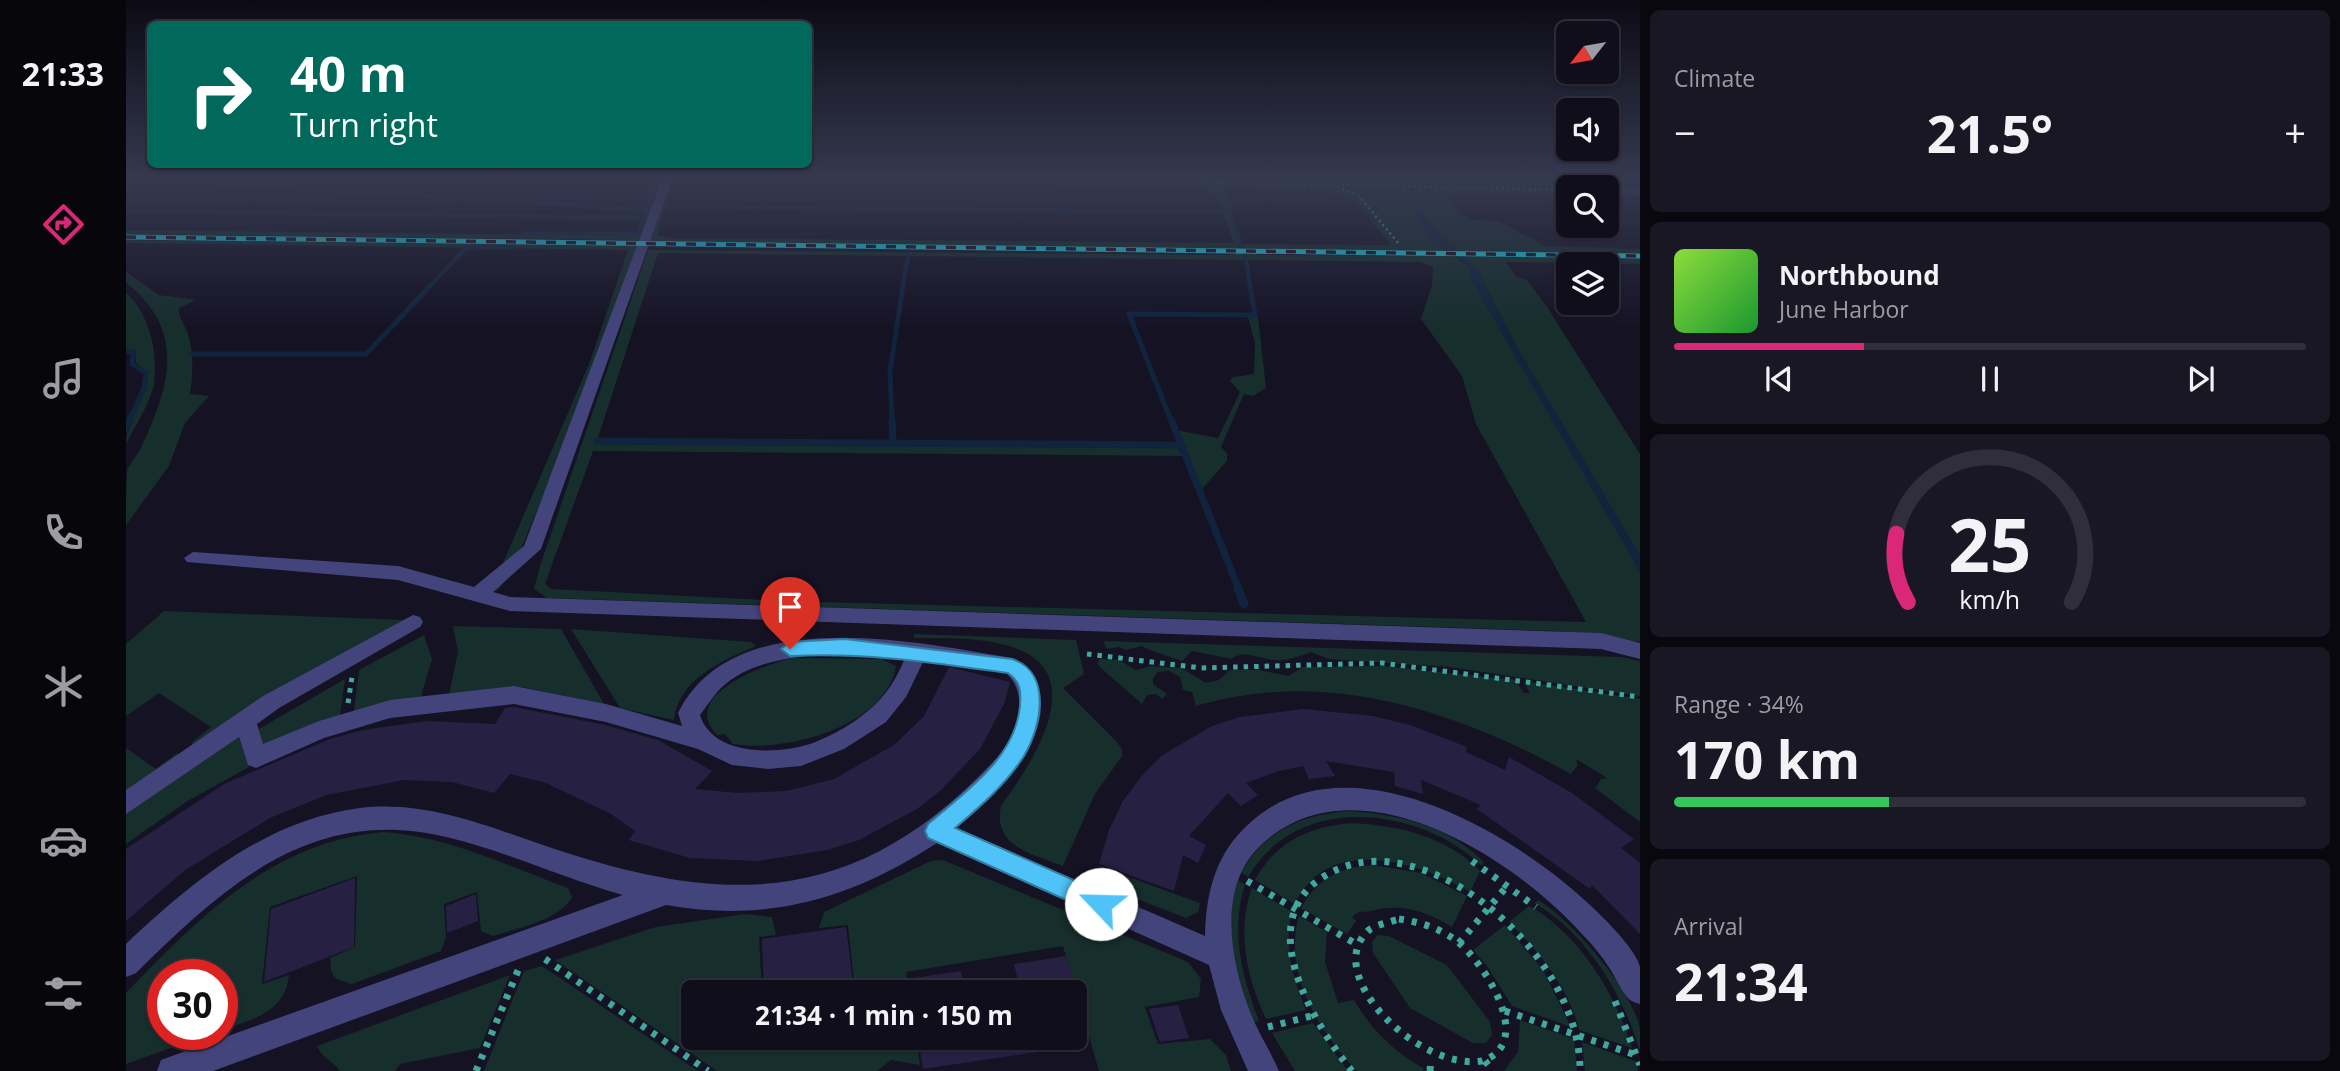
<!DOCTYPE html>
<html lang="en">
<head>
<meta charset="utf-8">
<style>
	body { margin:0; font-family:"Open Sans",sans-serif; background:#191724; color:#f1f3f6; height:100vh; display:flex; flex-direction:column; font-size:26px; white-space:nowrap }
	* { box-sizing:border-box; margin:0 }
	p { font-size:23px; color:#9c9ca3 }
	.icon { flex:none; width:38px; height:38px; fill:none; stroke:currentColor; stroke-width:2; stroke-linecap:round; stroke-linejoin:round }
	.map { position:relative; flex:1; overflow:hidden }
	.side { display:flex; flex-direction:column; gap:10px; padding:10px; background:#09080f; width:700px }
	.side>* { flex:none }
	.banner { position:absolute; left:21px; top:21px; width:665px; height:147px; border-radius:10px; box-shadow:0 2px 5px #0004,0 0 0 2px #302e3a; background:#00695c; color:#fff; overflow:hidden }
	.needle { width:46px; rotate:239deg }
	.buttons { position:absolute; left:1430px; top:21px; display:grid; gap:14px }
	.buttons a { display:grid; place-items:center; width:63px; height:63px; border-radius:10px; background:#100e1b; box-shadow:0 2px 5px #0004,0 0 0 2px #302e3a; font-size:35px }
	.speed { position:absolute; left:21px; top:959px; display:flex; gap:14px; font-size:35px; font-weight:700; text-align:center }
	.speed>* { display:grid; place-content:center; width:91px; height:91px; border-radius:50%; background:#100e1b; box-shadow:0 2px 5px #0004,0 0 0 2px #302e3a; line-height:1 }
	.speed .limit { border:10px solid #d22; background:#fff; color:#111 }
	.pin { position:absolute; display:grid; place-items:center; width:60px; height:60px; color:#fff; margin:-72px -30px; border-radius:50% 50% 50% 0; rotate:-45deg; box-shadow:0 0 7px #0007 }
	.pin .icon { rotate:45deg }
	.me { position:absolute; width:77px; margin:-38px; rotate:294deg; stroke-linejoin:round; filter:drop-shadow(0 0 5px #0008) }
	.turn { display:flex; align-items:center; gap:24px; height:147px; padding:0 28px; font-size:32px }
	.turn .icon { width:91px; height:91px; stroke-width:2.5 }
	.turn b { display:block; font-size:49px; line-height:60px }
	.big { font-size:52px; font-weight:700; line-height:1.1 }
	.side .card { flex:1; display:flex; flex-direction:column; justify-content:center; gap:10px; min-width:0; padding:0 24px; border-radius:10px; background:#191724 }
	.side .dial { align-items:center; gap:0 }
	.dial svg { height:182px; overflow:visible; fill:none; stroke:#302e3a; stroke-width:7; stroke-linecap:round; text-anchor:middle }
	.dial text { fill:#f1f3f6; stroke:none }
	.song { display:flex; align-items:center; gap:21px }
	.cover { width:84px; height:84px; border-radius:10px; background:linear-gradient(135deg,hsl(90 70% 55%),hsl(130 70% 35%)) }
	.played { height:7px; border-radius:4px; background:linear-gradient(90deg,#db2777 30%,#302e3a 30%) }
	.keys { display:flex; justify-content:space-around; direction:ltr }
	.heat { display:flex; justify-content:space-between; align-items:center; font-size:38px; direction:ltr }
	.charge { height:10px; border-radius:5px; background:linear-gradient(90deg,#34c759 34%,#302e3a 0) }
	.trip { position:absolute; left:555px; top:980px; width:406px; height:70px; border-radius:10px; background:#100e1b; box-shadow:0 2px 5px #0004,0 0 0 2px #302e3a; font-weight:700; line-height:70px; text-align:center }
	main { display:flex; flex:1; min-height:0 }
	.menu { display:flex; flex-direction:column; width:126px; justify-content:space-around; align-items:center; background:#06060b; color:#9c9ca3 }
	.menu .icon { width:49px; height:49px }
	.menu .active { color:#db2777 }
	.menu b { font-size:32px; color:#f1f3f6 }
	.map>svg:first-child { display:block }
	.green { fill:#162e2c; fill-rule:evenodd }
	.water { fill:#11243e }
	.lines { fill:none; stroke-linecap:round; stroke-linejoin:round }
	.stream-far3 { stroke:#11243e; stroke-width:4.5 }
	.stream-far2 { stroke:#11243e; stroke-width:5 }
	.stream-far1 { stroke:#11243e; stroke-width:7 }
	.stream { stroke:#11243e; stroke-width:9 }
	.building { fill:#262143 }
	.path-far2 { stroke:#40a99d; stroke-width:2.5; stroke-dasharray:2 3.5; stroke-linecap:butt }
	.path-far1 { stroke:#40a99d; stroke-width:5; stroke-dasharray:4.5 6; stroke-linecap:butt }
	.path { stroke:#40a99d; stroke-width:7; stroke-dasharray:5 8; stroke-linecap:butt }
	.minor { fill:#44447d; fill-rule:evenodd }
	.rail-casing { stroke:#20d7e1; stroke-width:5 }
	.rail { stroke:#151224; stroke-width:3.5; stroke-dasharray:10; stroke-linecap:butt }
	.route { fill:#4fc3f7; stroke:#337fa1; stroke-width:2 }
</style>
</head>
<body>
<main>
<nav class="menu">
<b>21:33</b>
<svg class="icon active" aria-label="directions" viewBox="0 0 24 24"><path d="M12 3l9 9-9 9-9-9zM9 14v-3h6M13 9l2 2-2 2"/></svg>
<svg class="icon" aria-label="music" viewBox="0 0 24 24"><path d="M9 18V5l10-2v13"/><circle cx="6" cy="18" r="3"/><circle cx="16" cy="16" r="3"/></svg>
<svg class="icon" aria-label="phone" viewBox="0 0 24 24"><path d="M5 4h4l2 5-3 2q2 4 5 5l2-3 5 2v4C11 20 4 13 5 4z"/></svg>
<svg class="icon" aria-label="climate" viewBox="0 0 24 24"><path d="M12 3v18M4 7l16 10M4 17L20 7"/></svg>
<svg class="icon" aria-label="car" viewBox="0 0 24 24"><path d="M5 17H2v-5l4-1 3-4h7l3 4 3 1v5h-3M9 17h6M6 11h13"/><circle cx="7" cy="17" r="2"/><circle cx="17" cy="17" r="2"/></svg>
<svg class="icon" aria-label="filters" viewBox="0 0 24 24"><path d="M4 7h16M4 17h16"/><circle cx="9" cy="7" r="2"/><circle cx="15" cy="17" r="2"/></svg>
</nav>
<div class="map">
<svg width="1514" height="1071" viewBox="0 0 1514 1071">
	<rect width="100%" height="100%" fill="#151224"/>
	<path class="green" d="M524,179H534L513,240L0,234V230L508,236C524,228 528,194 524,179Z
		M734,179H1246L1259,186L1290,211L1305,238L1344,268L1346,280L1514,571V642L1432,631L421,598L408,589L414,566L522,250L1108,255L1111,252L1104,249L524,242L540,191L544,190L531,235L541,238L1108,243L1093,201L1084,195L1083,189ZM1106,188L1095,192L1104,212L1105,200L1100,191L1115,188L1216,193L1235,208L1265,245L1116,244L1122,260L1293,262L1307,267L1306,285L1295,319L1336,376L1350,424L1460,622L657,601L426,589L419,584L467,451L1056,456L1052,448L470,444L532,253L1118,260L1097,198L1092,192ZM1124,250L1315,251L1326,256L1132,255Z
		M1267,179L1514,186V197L1481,196L1480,187H1442V195H1319L1337,215L1348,220L1372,221L1419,246L1514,249V253L1333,252C1308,238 1288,201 1263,181Z
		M0,240L513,246L491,314L385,574L372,590L364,593L463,364L502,250L0,243Z
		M1339,256L1514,259V264L1380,262L1390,276L1401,280L1421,307L1514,454V556L1390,346L1352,272Z
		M0,272L33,295L70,300L53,308C52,319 59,324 62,334C68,354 67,374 64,394L83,396L59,423L43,466L0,525C0,510 0,485 1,471C4,463 11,456 15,448C44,385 61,332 0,282Z
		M0,293C24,315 32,351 28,384C24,404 9,426 0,444C0,419 19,397 22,372L10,363L9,351L0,350Z
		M1122,317H1132L1140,388L1127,396L1118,394L1095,447L1101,453V461L1075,490L1050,430L1092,438L1114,392L1104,381L1107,377L1128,374L1129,343Z
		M38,611L280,620L71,747L65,743L85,727L33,693L0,716V644Z
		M327,626L435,629L478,704L395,687L323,694L332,652Z
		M445,629L625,642L630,646C596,661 553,678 548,720L494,708Z
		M788,634L950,640L958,674L937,688L990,741L996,749V756L969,794L937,866C907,854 866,847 875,806C902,768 964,680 894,650C861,636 823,639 788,638Z
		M298,635L306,659L295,697L228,711L233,670Z
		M977,641L1495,657L1514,661V696L1324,667L1203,659L1185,652C1171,657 1162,661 1147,660C1131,659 1120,649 1105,659L1066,651L1056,661C1053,660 1019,649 1016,646L1000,650L992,647L981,649Z
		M666,658L755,659L770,666C760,727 658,753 607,744L599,734L591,735C553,695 636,666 666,658Z
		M974,659L993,660L1010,670L1024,666L1055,668L1080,683L1093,680L1104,670H1133L1162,676L1177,667L1258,666L1389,680L1398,693H1404L1400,686L1404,682L1514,699V822L1469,788L1475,779L1481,778L1450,759L1452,765L1445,774C1330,711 1200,667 1070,706L1066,692L1057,690L1054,677L1043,671L1032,672L1027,678V684L1041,694L1036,699L1030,694L1021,695L1016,704L975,668L971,663Z
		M219,679L214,716L138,747L131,730Z
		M111,733L123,767L60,802L0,844V811Z
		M0,748L30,769L51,753L58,757L0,797Z
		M1223,811C1272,814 1323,826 1358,862L1356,866C1293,806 1171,792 1122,877L1115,872C1139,831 1176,814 1223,811Z
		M1228,823C1275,826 1321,837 1354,871L1344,892C1292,862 1202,833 1169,904L1129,880C1150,841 1184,826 1228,823Z
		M257,832C321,836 382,866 442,888L446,897C433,921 391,928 367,936L355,931L351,892L318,904L320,937L315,951L226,984L210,979L205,971L204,958L229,947L231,876L144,907L136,984L163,975C159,1013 127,1019 96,1030V975H37V1034H84L0,1064V993C72,918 148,841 257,832Z
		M817,860L1062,962L1075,979L1073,997L1019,1007L1032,1044L1084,1039L1100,1055L1105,1071H973L937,946L780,972L783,992H729L722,925L693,928L698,912L805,861Z
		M1247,865L1295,873L1341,896L1326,927C1300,911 1275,903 1245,911C1236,913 1235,909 1226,917L1230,921L1221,934L1175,908C1191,878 1215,867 1247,865Z
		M972,866L1074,903L1072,912L1060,918L967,882Z
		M1112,880L1119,885C1104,932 1116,976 1133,1021L1126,1022C1111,975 1095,929 1112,880Z
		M1126,888L1166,912C1157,946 1167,978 1180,1010L1140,1019C1121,979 1110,931 1126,888Z
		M1412,900C1445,919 1508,992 1514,1029C1514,1036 1514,1044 1514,1051C1498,996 1459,931 1408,903Z
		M1403,906C1452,932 1491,996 1506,1048L1453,1030C1443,988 1413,952 1383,922Z
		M619,914L646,917L650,935L633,937L636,992H567V1038H790L794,1065L765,1060L751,1071H591L429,960L530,927Z
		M1173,916L1201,932L1199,962L1212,1003L1228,1000C1245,1029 1267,1051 1297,1068V1071H1231C1193,1032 1156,972 1173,916Z
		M1379,925L1417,970L1445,1027L1386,1006L1361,966L1347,950Z
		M1252,935L1263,936L1321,965L1364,1022L1366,1035L1360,1043H1347L1284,1008L1247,953L1246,942Z
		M416,966L572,1071H358L398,971Z
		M384,975L354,1048L274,1064L269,1071H214C207,1061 195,1057 191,1046Z
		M1394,1020L1448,1039L1451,1071H1378L1392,1052Z
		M1187,1023L1222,1071H1169L1166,1066L1146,1033Z
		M1456,1042L1509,1061L1512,1071H1459Z"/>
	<path class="water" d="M1234,179H1267L1263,181L1296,212L1319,242L1339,256L1352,272L1390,346L1514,556V571L1345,280L1344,268C1327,250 1293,239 1290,211C1272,197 1257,180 1234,179Z
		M1336,179H1514V186L1359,182Z"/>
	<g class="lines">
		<path class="stream-far3" d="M32,179L523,210
			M1105,188L1092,192L1097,195L1120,259L1124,286
			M539,207L1103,212
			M0,211L520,218
			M397,234H511L523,207V179
			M304,286L340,248L388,247
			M777,286L782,255"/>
		<path class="stream-far2" d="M0,351L7,352L6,364L20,373L18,388L3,421
			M65,354H240L305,285
			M766,421L764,372L777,285
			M1045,421L1003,314L1129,315L1124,285"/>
		<path class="stream-far1" d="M766,419L767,443
			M1045,419L1113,590
			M0,428L4,419
			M471,441L1056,445"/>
		<path class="stream" d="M1112,588L1118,604"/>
	</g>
	<path class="building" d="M823,667L884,682L878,704L854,749L815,790L791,809L733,840L701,850L632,861L564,858L503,840L509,831L485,814L420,783L384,774L368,793L326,782L278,780L200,795L144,818L59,870L0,921V849L98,784L204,739L237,730L301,721L369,724L379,708L388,707L479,725L532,740L586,771L569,789L611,793L660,791L708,779L768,745L798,716Z
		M1177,709L1247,716L1284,725L1341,747L1340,752L1379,770L1383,757L1446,793L1508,839L1495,848L1514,863V934L1466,885L1464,889L1351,809L1355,805L1295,780L1297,794L1269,786L1268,772L1200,761L1209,776L1183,779L1177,766L1153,771L1120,783L1132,795L1115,806L1102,793L1063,836L1080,845L1072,863L1057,855L1048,891L973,864L983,830L997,801L1015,777L1035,756L1086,726L1114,717Z
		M229,878L228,947L138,982L145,909Z
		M350,894L352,921L321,933L320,906Z
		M720,927L728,992H638L636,939Z
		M940,956L950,992H895L888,964Z
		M835,971L839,992H762L761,982Z
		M1052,1005L1063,1038L1034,1042L1023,1009Z
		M792,1038H937L938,1048L797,1069Z"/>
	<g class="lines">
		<path class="path-far2" d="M975,179L1208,186L1232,195L1273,244
			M1216,185L1442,190
			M1480,191L1514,192"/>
		<path class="path-far1" d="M961,654L1075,668L1256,663L1514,697
			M222,703L226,677"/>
		<path class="path" d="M1346,861L1410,907
			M1121,881L1232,945
			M1273,919C1294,922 1316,929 1332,942C1359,964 1410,1043 1356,1061C1292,1071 1194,973 1243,930C1250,925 1264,922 1273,919Z
			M1333,943L1382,885
			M419,959L582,1071
			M1489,1001L1514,1065
			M1379,1011L1513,1056
			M1142,1027L1185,1016
			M1359,1061L1367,1071
			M350,1071L393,968
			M1226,1071C1189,1026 1127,925 1194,879C1214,865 1239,859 1264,862C1356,873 1455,979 1454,1071
			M1304,1071L1305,1058"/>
		<path class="minor" d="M536,179H546L415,549L367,592L384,597L1475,633L1514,643V659L1475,649L384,611L272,580L61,562L58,558L67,552L272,566L348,587L398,546Z
			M287,615L294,617L297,622L294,627L153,708L131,724L137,744L193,721L264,700L388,686L480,704L556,726L552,713C607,602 790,642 886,658C897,662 903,669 909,679C936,732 867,799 830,828L1079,936C1080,891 1090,852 1125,822C1222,735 1388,833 1464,905C1477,917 1510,949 1514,967C1514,978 1514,992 1514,1004C1511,1003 1507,1002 1504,1000C1496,993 1490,978 1484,969C1476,956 1465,943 1454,932C1384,855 1229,757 1135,845C1091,886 1104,959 1123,1009C1131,1031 1144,1050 1153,1071H1122L1095,1010L1083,965L811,843C725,899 642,923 540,905L87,1071H31L35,1060L46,1056L497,895C437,878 380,851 320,837C185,805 99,886 10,973L0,977V944C67,881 140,820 234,808C299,800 361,826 420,846C599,907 729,908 867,762C888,740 907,698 880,673L798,660L780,697L760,722L718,749L675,766L642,769L606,765L572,749L480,722L388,704L264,718L198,738L130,768L122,765L113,737L0,814V790L137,696ZM711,653L779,658C771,678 760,696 743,710C727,724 707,735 687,743C653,755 587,757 574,715C581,706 587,696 595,688C625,659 672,657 711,653Z"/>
		<defs>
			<path id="rail" d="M0,237L1514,256"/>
		</defs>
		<use href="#rail" class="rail-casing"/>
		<use href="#rail" class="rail"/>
	</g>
	<linearGradient id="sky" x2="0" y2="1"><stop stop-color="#0c0a14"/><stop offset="0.54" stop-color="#353950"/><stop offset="1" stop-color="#353950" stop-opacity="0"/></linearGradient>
	<rect width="1514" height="329" fill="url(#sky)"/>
	<path class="route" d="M719,639L886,659C929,673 914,734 894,762C876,788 852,808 829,828L984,896L987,904L984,912L975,916L967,912L802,838L799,831L802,824C839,792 889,759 894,706C895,692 895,682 882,673C809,663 739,652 664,656L655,649L664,642Z"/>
</svg>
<div class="buttons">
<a><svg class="needle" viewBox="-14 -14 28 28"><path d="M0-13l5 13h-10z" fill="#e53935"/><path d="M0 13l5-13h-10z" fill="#9c9ca3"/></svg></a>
<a><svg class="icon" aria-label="sound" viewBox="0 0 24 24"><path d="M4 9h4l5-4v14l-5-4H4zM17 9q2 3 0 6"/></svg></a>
<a><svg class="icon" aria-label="search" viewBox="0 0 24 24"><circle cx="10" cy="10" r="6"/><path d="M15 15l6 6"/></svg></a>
<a><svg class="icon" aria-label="layers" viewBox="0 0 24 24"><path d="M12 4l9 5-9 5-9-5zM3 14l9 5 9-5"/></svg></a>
</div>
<div class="speed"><div class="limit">30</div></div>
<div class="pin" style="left:664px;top:649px;background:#d93025"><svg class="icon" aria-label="arrive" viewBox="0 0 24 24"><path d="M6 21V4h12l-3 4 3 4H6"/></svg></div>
<svg class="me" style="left:975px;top:904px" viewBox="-20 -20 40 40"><circle r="19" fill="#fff"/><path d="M0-13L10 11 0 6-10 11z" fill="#4fc3f7"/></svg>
<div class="trip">21:34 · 1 min · 150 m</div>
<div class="banner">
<div class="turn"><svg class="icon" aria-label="right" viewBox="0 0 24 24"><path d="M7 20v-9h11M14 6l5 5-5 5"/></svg><div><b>40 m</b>Turn right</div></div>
</div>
</div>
<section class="side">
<div class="card"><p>Climate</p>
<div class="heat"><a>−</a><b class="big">21.5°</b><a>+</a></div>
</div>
<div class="card">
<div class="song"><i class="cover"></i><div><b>Northbound</b><p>June Harbor</p></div></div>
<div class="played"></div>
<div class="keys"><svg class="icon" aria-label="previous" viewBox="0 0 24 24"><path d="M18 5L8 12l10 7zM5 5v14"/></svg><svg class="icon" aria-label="pause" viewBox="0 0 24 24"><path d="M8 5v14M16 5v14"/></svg><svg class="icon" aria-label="next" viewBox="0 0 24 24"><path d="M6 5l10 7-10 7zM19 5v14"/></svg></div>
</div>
<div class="card dial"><svg viewBox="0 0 100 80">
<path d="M14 69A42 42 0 1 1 86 69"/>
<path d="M14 69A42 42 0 0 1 9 39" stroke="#db2777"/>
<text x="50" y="56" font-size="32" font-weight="700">25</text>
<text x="50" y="72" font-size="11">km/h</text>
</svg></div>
<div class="card"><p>Range · 34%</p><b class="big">170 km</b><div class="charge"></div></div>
<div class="card"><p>Arrival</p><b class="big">21:34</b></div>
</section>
</main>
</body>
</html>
